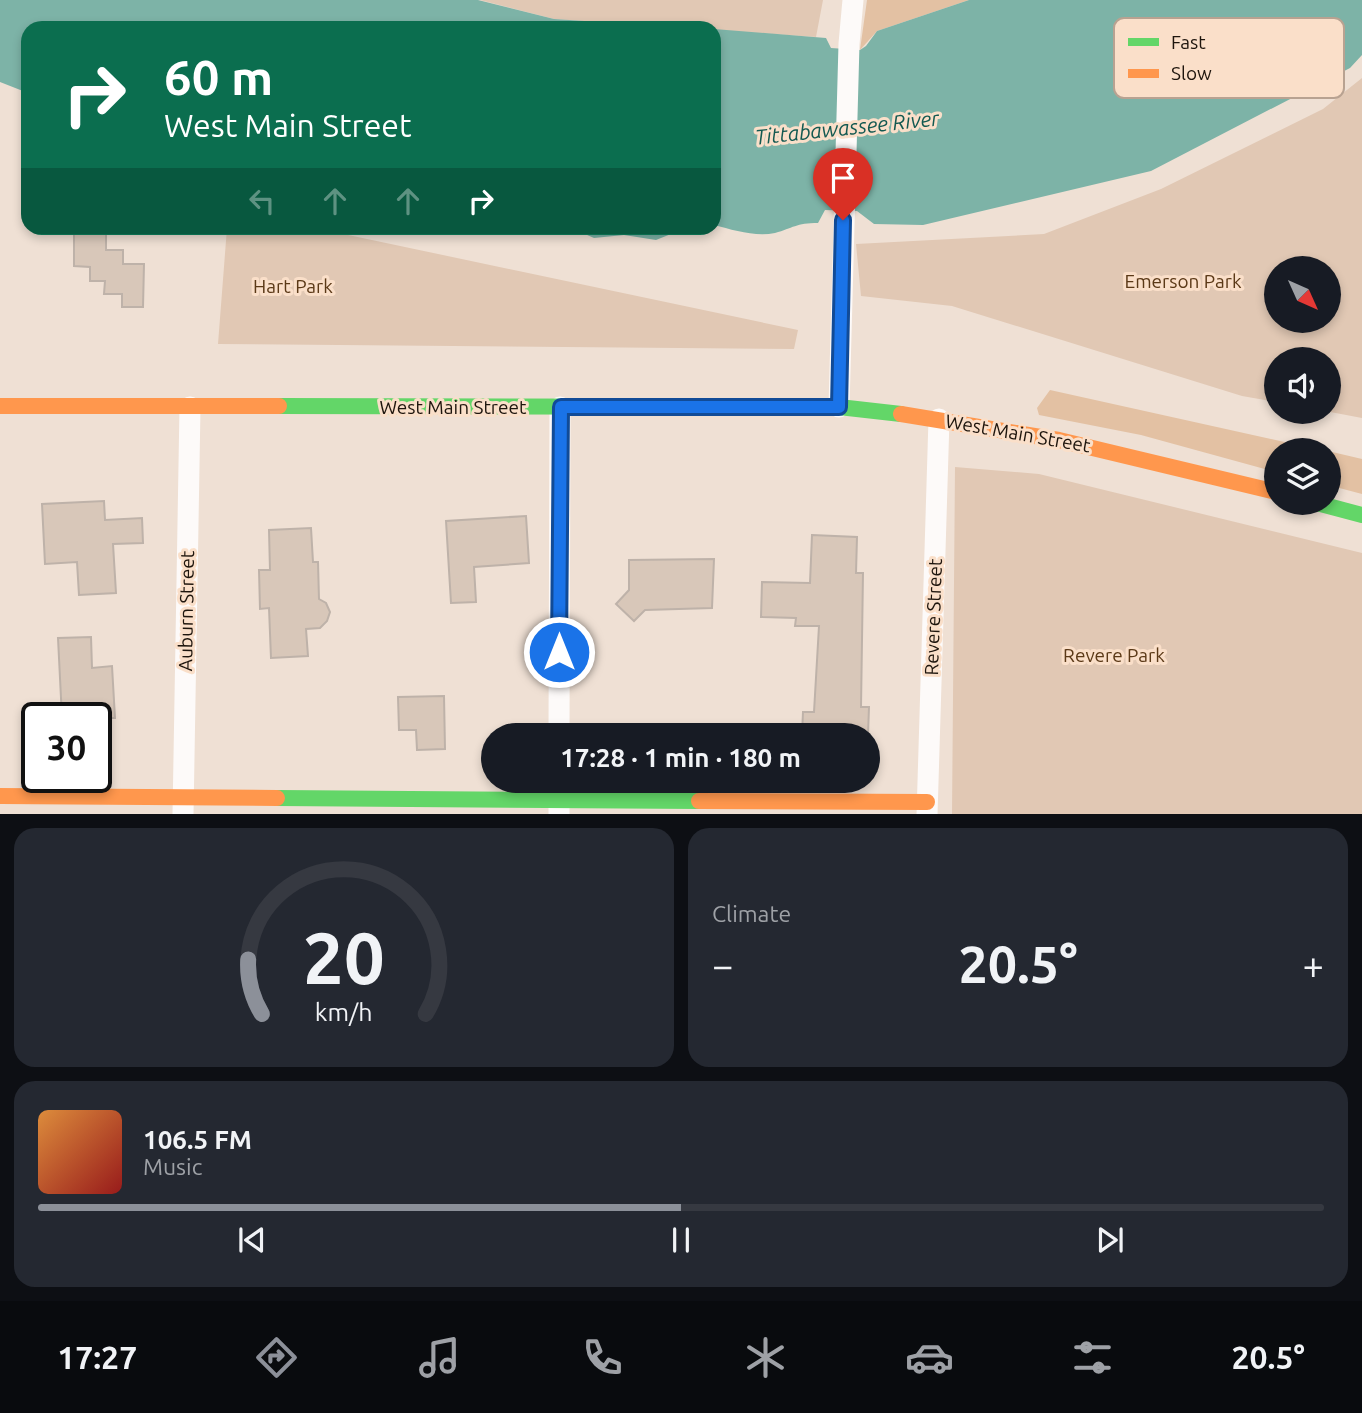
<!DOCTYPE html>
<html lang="en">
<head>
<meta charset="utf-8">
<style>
	body { margin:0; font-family:Ubuntu,sans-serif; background:#242831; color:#f1f3f6; height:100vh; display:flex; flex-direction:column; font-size:26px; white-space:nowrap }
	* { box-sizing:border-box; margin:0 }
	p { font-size:23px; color:#9ea1a6 }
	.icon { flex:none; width:38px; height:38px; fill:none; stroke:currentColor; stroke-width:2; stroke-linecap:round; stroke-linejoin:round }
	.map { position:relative; height:814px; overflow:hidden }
	.sheet { display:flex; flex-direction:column; gap:14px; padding:14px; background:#0d0f14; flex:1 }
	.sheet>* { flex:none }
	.hud { position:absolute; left:21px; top:21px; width:700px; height:214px; border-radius:21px; box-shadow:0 4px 10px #0003; background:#0b6e4f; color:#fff; overflow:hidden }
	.needle { width:46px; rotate:135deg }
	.tools { position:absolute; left:1264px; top:256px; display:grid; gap:14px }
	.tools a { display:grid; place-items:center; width:77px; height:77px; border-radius:50%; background:#171b24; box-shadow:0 4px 10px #0003; font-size:35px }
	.speed { position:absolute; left:21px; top:702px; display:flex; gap:14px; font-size:35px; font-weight:700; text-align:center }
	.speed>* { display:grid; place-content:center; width:91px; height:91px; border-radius:50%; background:#171b24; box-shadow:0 4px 10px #0003; line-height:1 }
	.speed .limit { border:4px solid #111; border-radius:10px; background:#fff; color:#111 }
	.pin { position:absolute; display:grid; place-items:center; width:60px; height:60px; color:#fff; margin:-72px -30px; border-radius:50% 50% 50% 0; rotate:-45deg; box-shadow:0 0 7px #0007 }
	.pin .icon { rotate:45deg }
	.me { position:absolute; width:77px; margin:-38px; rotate:0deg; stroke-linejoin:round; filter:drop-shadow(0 0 5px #0008) }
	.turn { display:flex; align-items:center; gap:24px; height:147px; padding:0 28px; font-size:32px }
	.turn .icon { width:91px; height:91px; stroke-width:2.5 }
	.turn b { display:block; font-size:49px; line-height:60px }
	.lanes { display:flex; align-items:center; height:66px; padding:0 28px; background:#0003; justify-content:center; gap:35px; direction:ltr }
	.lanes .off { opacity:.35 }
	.big { font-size:52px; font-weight:700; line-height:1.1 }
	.sheet .widget { flex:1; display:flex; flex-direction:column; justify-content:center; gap:10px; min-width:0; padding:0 24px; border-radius:21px; background:#242831 }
	.sheet .dial { align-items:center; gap:0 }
	.dial svg { height:182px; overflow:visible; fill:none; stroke:#363941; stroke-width:7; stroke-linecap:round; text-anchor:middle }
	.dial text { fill:#f1f3f6; stroke:none }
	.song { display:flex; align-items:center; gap:21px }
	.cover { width:84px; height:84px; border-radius:10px; background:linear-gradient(135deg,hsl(30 70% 55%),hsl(0 70% 35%)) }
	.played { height:7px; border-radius:4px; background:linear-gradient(90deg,#8c9099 50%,#363941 50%) }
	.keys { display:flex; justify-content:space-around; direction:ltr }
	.heat { display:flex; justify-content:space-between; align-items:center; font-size:38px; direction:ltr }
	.sheet .tiles { flex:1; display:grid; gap:14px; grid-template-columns:1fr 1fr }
	.widget:last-child { grid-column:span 2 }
	.trip { position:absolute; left:481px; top:723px; width:399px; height:70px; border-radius:35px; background:#171b24; box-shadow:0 4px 10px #0003; font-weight:700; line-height:70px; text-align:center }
	.tabs { display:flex; height:112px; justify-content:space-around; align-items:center; background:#090b0e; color:#9ea1a6 }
	.tabs .icon { width:49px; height:49px }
	.tabs .selected { color:#8c9099 }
	.tabs b { font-size:32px; color:#f1f3f6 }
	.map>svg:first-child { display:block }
	.green { fill:#e1c8b4; fill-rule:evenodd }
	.forest { fill:#e3c1a3 }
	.water { fill:#7db3a7 }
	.building { fill:#d8c7b9; stroke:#beb2a9; stroke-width:2 }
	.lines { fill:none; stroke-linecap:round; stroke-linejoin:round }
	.street { stroke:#fdfaf9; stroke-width:21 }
	.fast { stroke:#63d668; stroke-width:16 }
	.slow { stroke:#ff974d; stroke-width:16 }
	.route-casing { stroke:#114b97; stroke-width:18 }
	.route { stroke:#1a73e8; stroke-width:12 }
	.labels { text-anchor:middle; stroke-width:6; stroke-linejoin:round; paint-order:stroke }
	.park-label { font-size:19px; fill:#5b3917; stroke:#fadfc9 }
	.street-label { font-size:19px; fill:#1e150d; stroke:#fadfc9 }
	.water-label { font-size:21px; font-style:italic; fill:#135951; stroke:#fadfc9 }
	.key { fill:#fadfc9; stroke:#b8a291; stroke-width:2 }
	.key-label { font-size:19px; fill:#1e150d }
</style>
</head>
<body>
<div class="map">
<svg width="1362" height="815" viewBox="0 0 1362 815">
	<rect width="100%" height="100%" fill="#efe0d4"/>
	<path class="green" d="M480,0H823L816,37L554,19Z
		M1362,78V418L1325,411H1328V359H1276V402L1242,396L952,306L861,296L856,244L1044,234L1161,189L1323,109ZM1276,268H1328V320H1276Z
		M227,228H315L798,330L794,349L218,344Z
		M955,467L1039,474L1362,553V814H952Z"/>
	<path class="forest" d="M867,0H969L877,31L860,50Z
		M1050,390L1321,450H1276V472L1141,435L1039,415L1037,408Z
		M1328,451L1362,459V494L1328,485Z"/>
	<path class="water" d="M0,0H478L554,19L690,28H28V93L0,82Z
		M969,0H1362V55L1350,68L1151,171L923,225L874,224L857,211L825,210L818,223C796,223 793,228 775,233C755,237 733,230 714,225V29L826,38L831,48L860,50L866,46L877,31Z
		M571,228H686L656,240L624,235L594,238Z"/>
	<path class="building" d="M74,228H106V250H123V264H144L143,307H122V294H104L105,281H90V267L74,266Z
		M104,501L105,520L142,518L143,543L113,544L116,593L79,595L77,562L45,564L42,504Z
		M526,516L529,563L474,567L476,602L451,603L446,521Z
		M311,528L313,562H318L319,599L326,603L330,612L327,621L320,628L306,629L308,656L271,658L269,608L260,609L259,570H270L269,530Z
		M812,535L857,537L856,573H863L861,707H869L868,735H802L803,712H814L819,626H795L796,618L761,617L762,582L810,583Z
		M714,559L712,608L645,610L634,621L616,604L629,590V560Z
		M91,637L92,668L112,666L115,718H62L58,638Z
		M444,696L445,749L417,750L416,730H399L398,697Z"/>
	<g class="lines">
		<path class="street" d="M839,407L849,44L853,0
			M559,735L560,407
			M183,815L190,407
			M559,815V780
			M927,815L939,419"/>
		<path class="fast" d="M279,406L839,407L901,414
			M1313,502L1362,515
			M277,798L699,801"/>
		<path class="slow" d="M0,406H279
			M901,414L1059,440L1276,492
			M0,796L277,798
			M699,801L927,802"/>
	</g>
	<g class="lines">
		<defs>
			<path id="route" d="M559,652L561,407H839L843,220"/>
		</defs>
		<use href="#route" class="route-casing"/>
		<use href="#route" class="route"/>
	</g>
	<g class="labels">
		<g class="park-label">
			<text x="1183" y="288">Emerson Park</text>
			<text x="293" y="293">Hart Park</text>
			<text x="1114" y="662">Revere Park</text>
		</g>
		<g class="street-label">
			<text x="453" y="414">West Main Street</text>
			<text transform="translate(1018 433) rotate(10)" y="7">West Main Street</text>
			<text transform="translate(186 611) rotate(-89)" y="7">Auburn Street</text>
			<text transform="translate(933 617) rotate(-88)" y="7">Revere Street</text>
		</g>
		<g class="water-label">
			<text transform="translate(847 128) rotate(-6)" y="7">Tittabawassee River</text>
		</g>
	</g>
	<rect x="1114" y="18" width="230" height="80" rx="10" class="key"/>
	<rect x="1128" y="38" width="31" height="8" fill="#63d668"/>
	<rect x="1128" y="69" width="31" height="9" fill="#ff974d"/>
	<g class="key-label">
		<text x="1171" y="49">Fast</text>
		<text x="1171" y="80">Slow</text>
	</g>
</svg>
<div class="tools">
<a><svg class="needle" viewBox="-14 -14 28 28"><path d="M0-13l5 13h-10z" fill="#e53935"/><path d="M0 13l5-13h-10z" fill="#9ea1a6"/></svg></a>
<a><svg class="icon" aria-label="sound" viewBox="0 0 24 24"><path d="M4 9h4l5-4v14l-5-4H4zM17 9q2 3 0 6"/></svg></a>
<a><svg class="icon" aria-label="layers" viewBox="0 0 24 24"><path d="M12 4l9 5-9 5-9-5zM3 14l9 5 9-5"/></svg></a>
</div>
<div class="speed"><div class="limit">30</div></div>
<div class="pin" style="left:843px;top:220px;background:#d93025"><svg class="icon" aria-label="arrive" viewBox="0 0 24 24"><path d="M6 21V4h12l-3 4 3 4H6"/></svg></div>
<svg class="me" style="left:559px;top:652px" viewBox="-20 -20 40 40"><circle r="17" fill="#1a73e8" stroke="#fff" stroke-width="3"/><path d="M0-11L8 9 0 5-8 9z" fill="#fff"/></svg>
<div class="trip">17:28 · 1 min · 180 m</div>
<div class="hud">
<div class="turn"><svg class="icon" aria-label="right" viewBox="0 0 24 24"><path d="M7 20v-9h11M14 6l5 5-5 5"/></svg><div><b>60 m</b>West Main Street</div></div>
<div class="lanes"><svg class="icon off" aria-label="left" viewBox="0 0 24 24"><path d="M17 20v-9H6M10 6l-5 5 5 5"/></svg><svg class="icon off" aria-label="ahead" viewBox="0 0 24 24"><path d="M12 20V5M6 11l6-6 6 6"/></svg><svg class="icon off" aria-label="ahead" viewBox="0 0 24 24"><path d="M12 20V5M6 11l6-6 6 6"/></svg><svg class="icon" aria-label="right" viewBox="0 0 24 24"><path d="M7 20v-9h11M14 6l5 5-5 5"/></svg></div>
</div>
</div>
<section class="sheet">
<div class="tiles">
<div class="widget dial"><svg viewBox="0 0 100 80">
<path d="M14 69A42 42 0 1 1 86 69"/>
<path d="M14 69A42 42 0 0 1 8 45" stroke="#8c9099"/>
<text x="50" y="56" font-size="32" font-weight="700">20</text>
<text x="50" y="72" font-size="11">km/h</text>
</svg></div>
<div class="widget"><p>Climate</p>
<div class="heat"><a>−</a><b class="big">20.5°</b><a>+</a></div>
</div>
<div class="widget">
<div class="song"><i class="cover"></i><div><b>106.5 FM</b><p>Music</p></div></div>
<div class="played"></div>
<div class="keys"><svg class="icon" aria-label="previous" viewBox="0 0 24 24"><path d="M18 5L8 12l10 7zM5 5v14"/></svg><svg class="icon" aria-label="pause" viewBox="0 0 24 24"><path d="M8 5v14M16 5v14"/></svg><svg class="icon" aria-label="next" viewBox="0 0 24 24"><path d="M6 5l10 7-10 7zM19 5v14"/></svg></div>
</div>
</div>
</section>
<nav class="tabs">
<b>17:27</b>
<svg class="icon selected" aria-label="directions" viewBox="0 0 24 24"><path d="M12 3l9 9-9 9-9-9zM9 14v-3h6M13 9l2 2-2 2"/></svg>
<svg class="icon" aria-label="music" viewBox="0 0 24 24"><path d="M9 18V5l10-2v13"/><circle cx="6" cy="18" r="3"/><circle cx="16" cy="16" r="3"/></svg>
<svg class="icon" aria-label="phone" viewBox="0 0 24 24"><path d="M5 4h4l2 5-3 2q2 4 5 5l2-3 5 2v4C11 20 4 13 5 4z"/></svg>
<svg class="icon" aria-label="climate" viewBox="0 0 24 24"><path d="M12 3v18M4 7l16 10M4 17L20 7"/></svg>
<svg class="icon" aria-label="car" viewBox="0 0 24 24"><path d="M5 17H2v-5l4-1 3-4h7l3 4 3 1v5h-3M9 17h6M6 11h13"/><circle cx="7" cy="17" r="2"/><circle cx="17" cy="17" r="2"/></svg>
<svg class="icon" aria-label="filters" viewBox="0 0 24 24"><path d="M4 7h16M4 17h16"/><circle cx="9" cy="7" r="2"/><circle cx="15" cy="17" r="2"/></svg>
<b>20.5°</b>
</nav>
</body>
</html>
